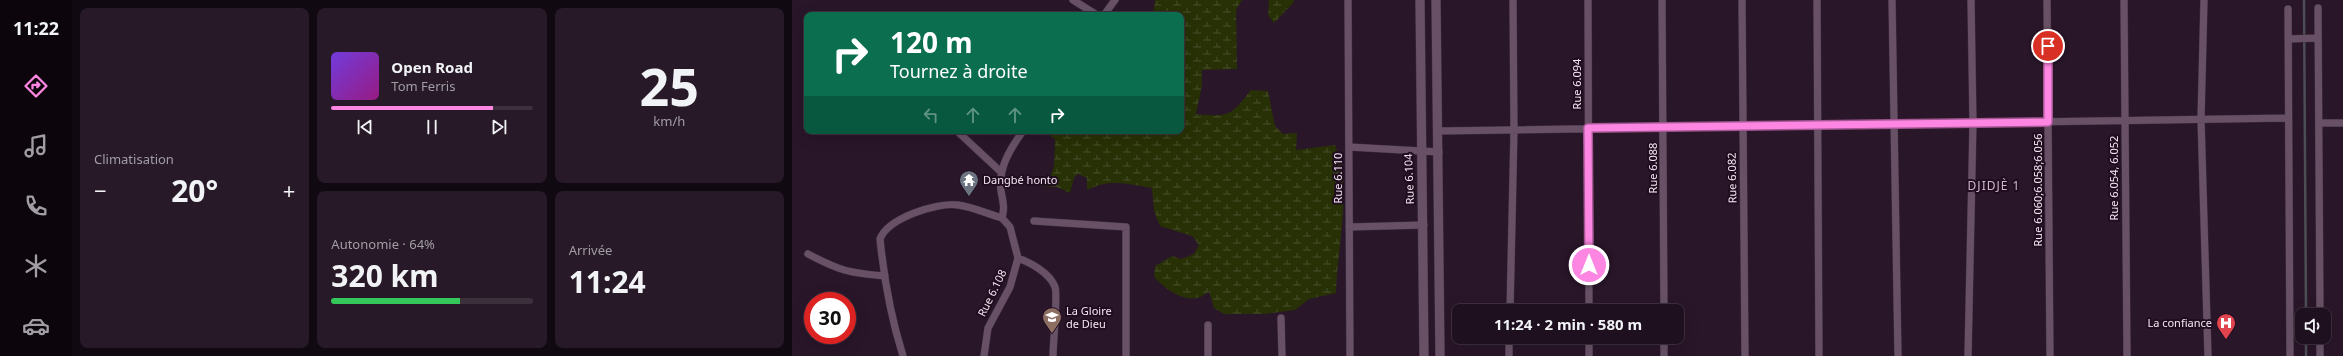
<!DOCTYPE html>
<html lang="fr">
<head>
<meta charset="utf-8">
<style>
	body { margin:0; font-family:"Noto Sans",sans-serif; background:#271928; color:#f1f3f6; height:100vh; display:flex; flex-direction:column; font-size:15px; white-space:nowrap }
	* { box-sizing:border-box; margin:0 }
	p { font-size:13px; color:#a19da4 }
	.icon { flex:none; width:22px; height:22px; fill:none; stroke:currentColor; stroke-width:2; stroke-linecap:round; stroke-linejoin:round }
	.map { position:relative; flex:1; overflow:hidden }
	.sheet { display:flex; flex-direction:column; gap:8px; padding:8px; background:#110911; width:720px }
	.sheet>* { flex:none }
	.top-card { position:absolute; left:12px; top:12px; width:380px; height:122px; border-radius:8px; box-shadow:0 4px 16px #0002,0 0 0 1px #3c303d; background:#0b6e4f; color:#fff; overflow:hidden }
	.fabs { position:absolute; left:1503px; top:308px; display:grid; gap:8px }
	.fabs a { display:grid; place-items:center; width:36px; height:36px; border-radius:8px; background:#1f101f; box-shadow:0 4px 16px #0002,0 0 0 1px #3c303d; font-size:20px }
	.speed { position:absolute; left:12px; top:292px; display:flex; gap:8px; font-size:20px; font-weight:700; text-align:center }
	.speed>* { display:grid; place-content:center; width:52px; height:52px; border-radius:50%; background:#1f101f; box-shadow:0 4px 16px #0002,0 0 0 1px #3c303d; line-height:1 }
	.speed .limit { border:6px solid #d22; background:#fff; color:#111 }
	.pin { position:absolute; display:grid; place-items:center; width:34px; height:34px; color:#fff; margin:-17px; border:2px solid #fff; border-radius:50%; box-shadow:0 1px 4px #0007 }
	.me { position:absolute; width:44px; margin:-22px; rotate:0deg; stroke-linejoin:round; filter:drop-shadow(0 0 3px #0008) }
	.turn { display:flex; align-items:center; gap:14px; height:84px; padding:0 20px; font-size:18px }
	.turn .icon { width:52px; height:52px; stroke-width:2.5 }
	.turn b { display:block; font-size:28px; line-height:34px }
	.lanes { display:flex; align-items:center; height:38px; padding:0 20px; background:#0003; justify-content:center; gap:20px; direction:ltr }
	.lanes .off { opacity:.35 }
	.big { font-size:30px; font-weight:700; line-height:1.1 }
	.sheet .card { flex:1; display:flex; flex-direction:column; justify-content:center; gap:6px; min-width:0; padding:0 14px; border-radius:8px; background:#271928 }
	.sheet .dial { align-items:center; gap:0 }
	.dial b { font-size:52px; line-height:1 }
	.song { display:flex; align-items:center; gap:12px }
	.cover { width:48px; height:48px; border-radius:6px; background:linear-gradient(135deg,hsl(260 70% 55%),hsl(310 70% 35%)) }
	.played { height:4px; border-radius:2px; background:linear-gradient(90deg,#fd86e2 80%,#3c303d 80%) }
	.keys { display:flex; justify-content:space-around; direction:ltr }
	.heat { display:flex; justify-content:space-between; align-items:center; font-size:22px; direction:ltr }
	.charge { height:6px; border-radius:3px; background:linear-gradient(90deg,#34c759 64%,#3c303d 0) }
	.sheet .tiles { flex:1; display:grid; gap:8px; grid-template-columns:repeat(3,1fr) }
	.card:first-child { grid-row:span 2 }
	.trip { position:absolute; left:660px; top:304px; width:232px; height:40px; border-radius:8px; background:#1f101f; box-shadow:0 4px 16px #0002,0 0 0 1px #3c303d; font-weight:700; line-height:40px; text-align:center }
	main { display:flex; flex:1; min-height:0 }
	.tabs { display:flex; flex-direction:column; width:72px; justify-content:space-around; align-items:center; background:#0c060c; color:#a19da4 }
	.tabs .icon { width:28px; height:28px }
	.tabs .current { color:#fd86e2 }
	.tabs b { font-size:18px; color:#f1f3f6 }
	.map>svg:first-child { display:block }
	.wetland { fill:url(#wetland-marsh) }
	.lines { fill:none; stroke-linecap:round; stroke-linejoin:round }
	.stream { stroke:#4c4e56; stroke-width:2.5 }
	.minor-casing { stroke:#3f303e; stroke-width:8 }
	.tertiary-casing { stroke:#3f303e; stroke-width:10 }
	.minor { stroke:#685167; stroke-width:7 }
	.tertiary { stroke:#685167; stroke-width:9 }
	.route-casing { stroke:#a45793; stroke-width:10 }
	.route { stroke:#fd86e2; stroke-width:7 }
	.labels { text-anchor:middle; stroke-width:4; stroke-linejoin:round; paint-order:stroke }
	.street-label { font-size:11px; fill:#f5e7f4; stroke:#200d1f }
	.poi-label { font-size:11px; fill:#f5e7f4; stroke:#200d1f; text-anchor:start }
	.neighbourhood-label { font-size:12px; letter-spacing:1px; fill:#d0b5ce; stroke:#200d1f }
</style>
</head>
<body>
<main>
<nav class="tabs">
<b>11:22</b>
<svg class="icon current" aria-label="directions" viewBox="0 0 24 24"><path d="M12 3l9 9-9 9-9-9zM9 14v-3h6M13 9l2 2-2 2"/></svg>
<svg class="icon" aria-label="music" viewBox="0 0 24 24"><path d="M9 18V5l10-2v13"/><circle cx="6" cy="18" r="3"/><circle cx="16" cy="16" r="3"/></svg>
<svg class="icon" aria-label="phone" viewBox="0 0 24 24"><path d="M5 4h4l2 5-3 2q2 4 5 5l2-3 5 2v4C11 20 4 13 5 4z"/></svg>
<svg class="icon" aria-label="climate" viewBox="0 0 24 24"><path d="M12 3v18M4 7l16 10M4 17L20 7"/></svg>
<svg class="icon" aria-label="car" viewBox="0 0 24 24"><path d="M5 17H2v-5l4-1 3-4h7l3 4 3 1v5h-3M9 17h6M6 11h13"/><circle cx="7" cy="17" r="2"/><circle cx="17" cy="17" r="2"/></svg>
</nav>
<section class="sheet">
<div class="tiles">
<div class="card"><p>Climatisation</p>
<div class="heat"><a>−</a><b class="big">20°</b><a>+</a></div>
</div>
<div class="card">
<div class="song"><i class="cover"></i><div><b>Open Road</b><p>Tom Ferris</p></div></div>
<div class="played"></div>
<div class="keys"><svg class="icon" aria-label="previous" viewBox="0 0 24 24"><path d="M18 5L8 12l10 7zM5 5v14"/></svg><svg class="icon" aria-label="pause" viewBox="0 0 24 24"><path d="M8 5v14M16 5v14"/></svg><svg class="icon" aria-label="next" viewBox="0 0 24 24"><path d="M6 5l10 7-10 7zM19 5v14"/></svg></div>
</div>
<div class="card dial"><b>25</b><p>km/h</p></div>
<div class="card"><p>Autonomie · 64%</p><b class="big">320 km</b><div class="charge"></div></div>
<div class="card"><p>Arrivée</p><b class="big">11:24</b></div>
</div>
</section>
<div class="map">
<svg width="1551" height="356" viewBox="0 0 1551 356">
	<defs>
		<pattern id="wetland-marsh" width="20" height="14" patternUnits="userSpaceOnUse"><rect width="20" height="14" fill="#273105"/><path d="M1 5h8M5 5V1M11 12h8M15 12V8" fill="none" stroke="#474f2a"/></pattern>
	</defs>
	<rect width="100%" height="100%" fill="#291629"/>
	<path class="wetland" d="M363,0H450L444,10L445,69L410,70V85L404,114C437,117 439,116 459,90L476,91L483,126L491,134L505,133L504,150L543,145C561,191 545,245 544,293L517,299L503,310L472,314H432L422,308L417,292C413,294 408,298 405,298C388,301 373,288 362,277L363,266L380,256L389,259L402,254L407,245L400,236L368,226L362,211L360,188C335,184 319,178 295,190V178L286,174L282,178L278,193L265,187L247,186L258,178L262,166L263,139L251,131H389V15H361Z
		M477,0H502V2L482,23L476,15Z"/>
	<g class="lines">
		<path class="stream" d="M1512,0L1514,315
			M1514,337V355"/>
		<defs>
			<path id="minor" d="M281,0L305,15
				M556,0L558,356
				M796,0L797,311
				M870,0L872,311
				M950,0L953,356
				M1025,0L1027,356
				M1100,0L1106,356
				M1255,0L1258,356
				M1332,0L1335,356
				M1412,0L1409,119L1416,356
				M1526,8L1528,315
				M1496,9L1498,356
				M312,15L323,0
				M1496,39L1526,38
				M1527,123H1551
				M165,131L209,172
				M646,131L1496,118
				M557,147L647,152
				M242,221L334,227V356
				M557,227L632,225
				M16,254C48,271 57,273 93,276
				M226,258C239,263 258,273 263,287C266,295 261,343 261,356
				M718,311L722,130L721,0
				M489,318L490,356
				M416,325V356
				M797,337V356
				M872,337V356
				M1528,337V356
				M111,356C99,318 92,279 88,239C96,218 145,202 166,205C181,207 196,214 210,218
				M192,356L196,328L218,287L226,258L218,227L210,218C213,208 211,202 209,191C206,168 218,149 231,131
				M717,356V337
				M1176,356L1181,123L1179,0"/>
			<path id="tertiary" d="M628,0L632,356
				M644,0L648,356"/>
		</defs>
		<use href="#minor" class="minor-casing"/>
		<use href="#tertiary" class="tertiary-casing"/>
		<use href="#minor" class="minor"/>
		<use href="#tertiary" class="tertiary"/>
	</g>
	<g class="lines">
		<defs>
			<path id="route" d="M797,265L796,128L1256,122V46"/>
		</defs>
		<use href="#route" class="route-casing"/>
		<use href="#route" class="route"/>
	</g>
	<defs>
		<symbol id="temple-pin" viewBox="-11 -11 22 30"><path d="M0 17L-7.5 6A9.5 9.5 0 1 1 7.5 6Z" fill="#6b7280" stroke="#200d1f"/><path d="M0-6L5-2H3V0L6.5 2.5H4V6H1.5V3h-3V6H-4V2.5H-6.5L-3 0V-2H-5Z" fill="#fff"/></symbol>
		<symbol id="school-pin" viewBox="-11 -11 22 30"><path d="M0 17L-7.5 6A9.5 9.5 0 1 1 7.5 6Z" fill="#8d6e63" stroke="#200d1f"/><path d="M0-5L7-2L0 1L-7-2ZM-4 1L0 2.5L4 1V4Q0 6-4 4Z" fill="#fff"/></symbol>
		<symbol id="hospital-pin" viewBox="-11 -11 22 30"><path d="M0 17L-7.5 6A9.5 9.5 0 1 1 7.5 6Z" fill="#e0444e" stroke="#200d1f"/><path d="M-5-5h3v3.5h4V-5h3V5h-3V1.5h-4V5h-3Z" fill="#fff"/></symbol>
	</defs>
	<g fill-rule="evenodd">
		<use href="#temple-pin" x="166" y="169" width="22" height="30"/>
		<use href="#school-pin" x="249" y="306" width="22" height="30"/>
		<use href="#hospital-pin" x="1423" y="312" width="22" height="30"/>
	</g>
	<g class="labels">
		<g class="street-label">
			<text transform="translate(785 84) rotate(-90)" y="4">Rue 6.094</text>
			<text transform="translate(861 168) rotate(-90)" y="4">Rue 6.088</text>
			<text transform="translate(546 178) rotate(-90)" y="4">Rue 6.110</text>
			<text transform="translate(940 178) rotate(-91)" y="4">Rue 6.082</text>
			<text transform="translate(1322 178) rotate(-90)" y="4">Rue 6.054, 6.052</text>
			<text transform="translate(617 179) rotate(-92)" y="4">Rue 6.104</text>
			<text transform="translate(1246 190) rotate(-90)" y="4">Rue 6.060;6.058;6.056</text>
			<text transform="translate(200 293) rotate(-64)" y="4">Rue 6.108</text>
		</g>
		<g class="poi-label">
			<text x="191" y="184">Dangbé honto</text>
			<text x="274" y="315">La Gloire<tspan x="274" dy="13">de Dieu</tspan></text>
			<text x="1420" y="327" text-anchor="end">La confiance</text>
		</g>
		<g class="neighbourhood-label">
			<text x="1202" y="190">DJIDJÈ 1</text>
		</g>
	</g>
</svg>
<div class="fabs">
<a><svg class="icon" aria-label="sound" viewBox="0 0 24 24"><path d="M4 9h4l5-4v14l-5-4H4zM17 9q2 3 0 6"/></svg></a>
</div>
<div class="speed"><div class="limit">30</div></div>
<div class="pin" style="left:1256px;top:46px;background:#d93025"><svg class="icon" aria-label="arrive" viewBox="0 0 24 24"><path d="M6 21V4h12l-3 4 3 4H6"/></svg></div>
<svg class="me" style="left:797px;top:265px" viewBox="-20 -20 40 40"><circle r="17" fill="#fd86e2" stroke="#fff" stroke-width="3"/><path d="M0-11L8 9 0 5-8 9z" fill="#fff"/></svg>
<div class="trip">11:24 · 2 min · 580 m</div>
<div class="top-card">
<div class="turn"><svg class="icon" aria-label="right" viewBox="0 0 24 24"><path d="M7 20v-9h11M14 6l5 5-5 5"/></svg><div><b>120 m</b>Tournez à droite</div></div>
<div class="lanes"><svg class="icon off" aria-label="left" viewBox="0 0 24 24"><path d="M17 20v-9H6M10 6l-5 5 5 5"/></svg><svg class="icon off" aria-label="ahead" viewBox="0 0 24 24"><path d="M12 20V5M6 11l6-6 6 6"/></svg><svg class="icon off" aria-label="ahead" viewBox="0 0 24 24"><path d="M12 20V5M6 11l6-6 6 6"/></svg><svg class="icon" aria-label="right" viewBox="0 0 24 24"><path d="M7 20v-9h11M14 6l5 5-5 5"/></svg></div>
</div>
</div>
</main>
</body>
</html>
